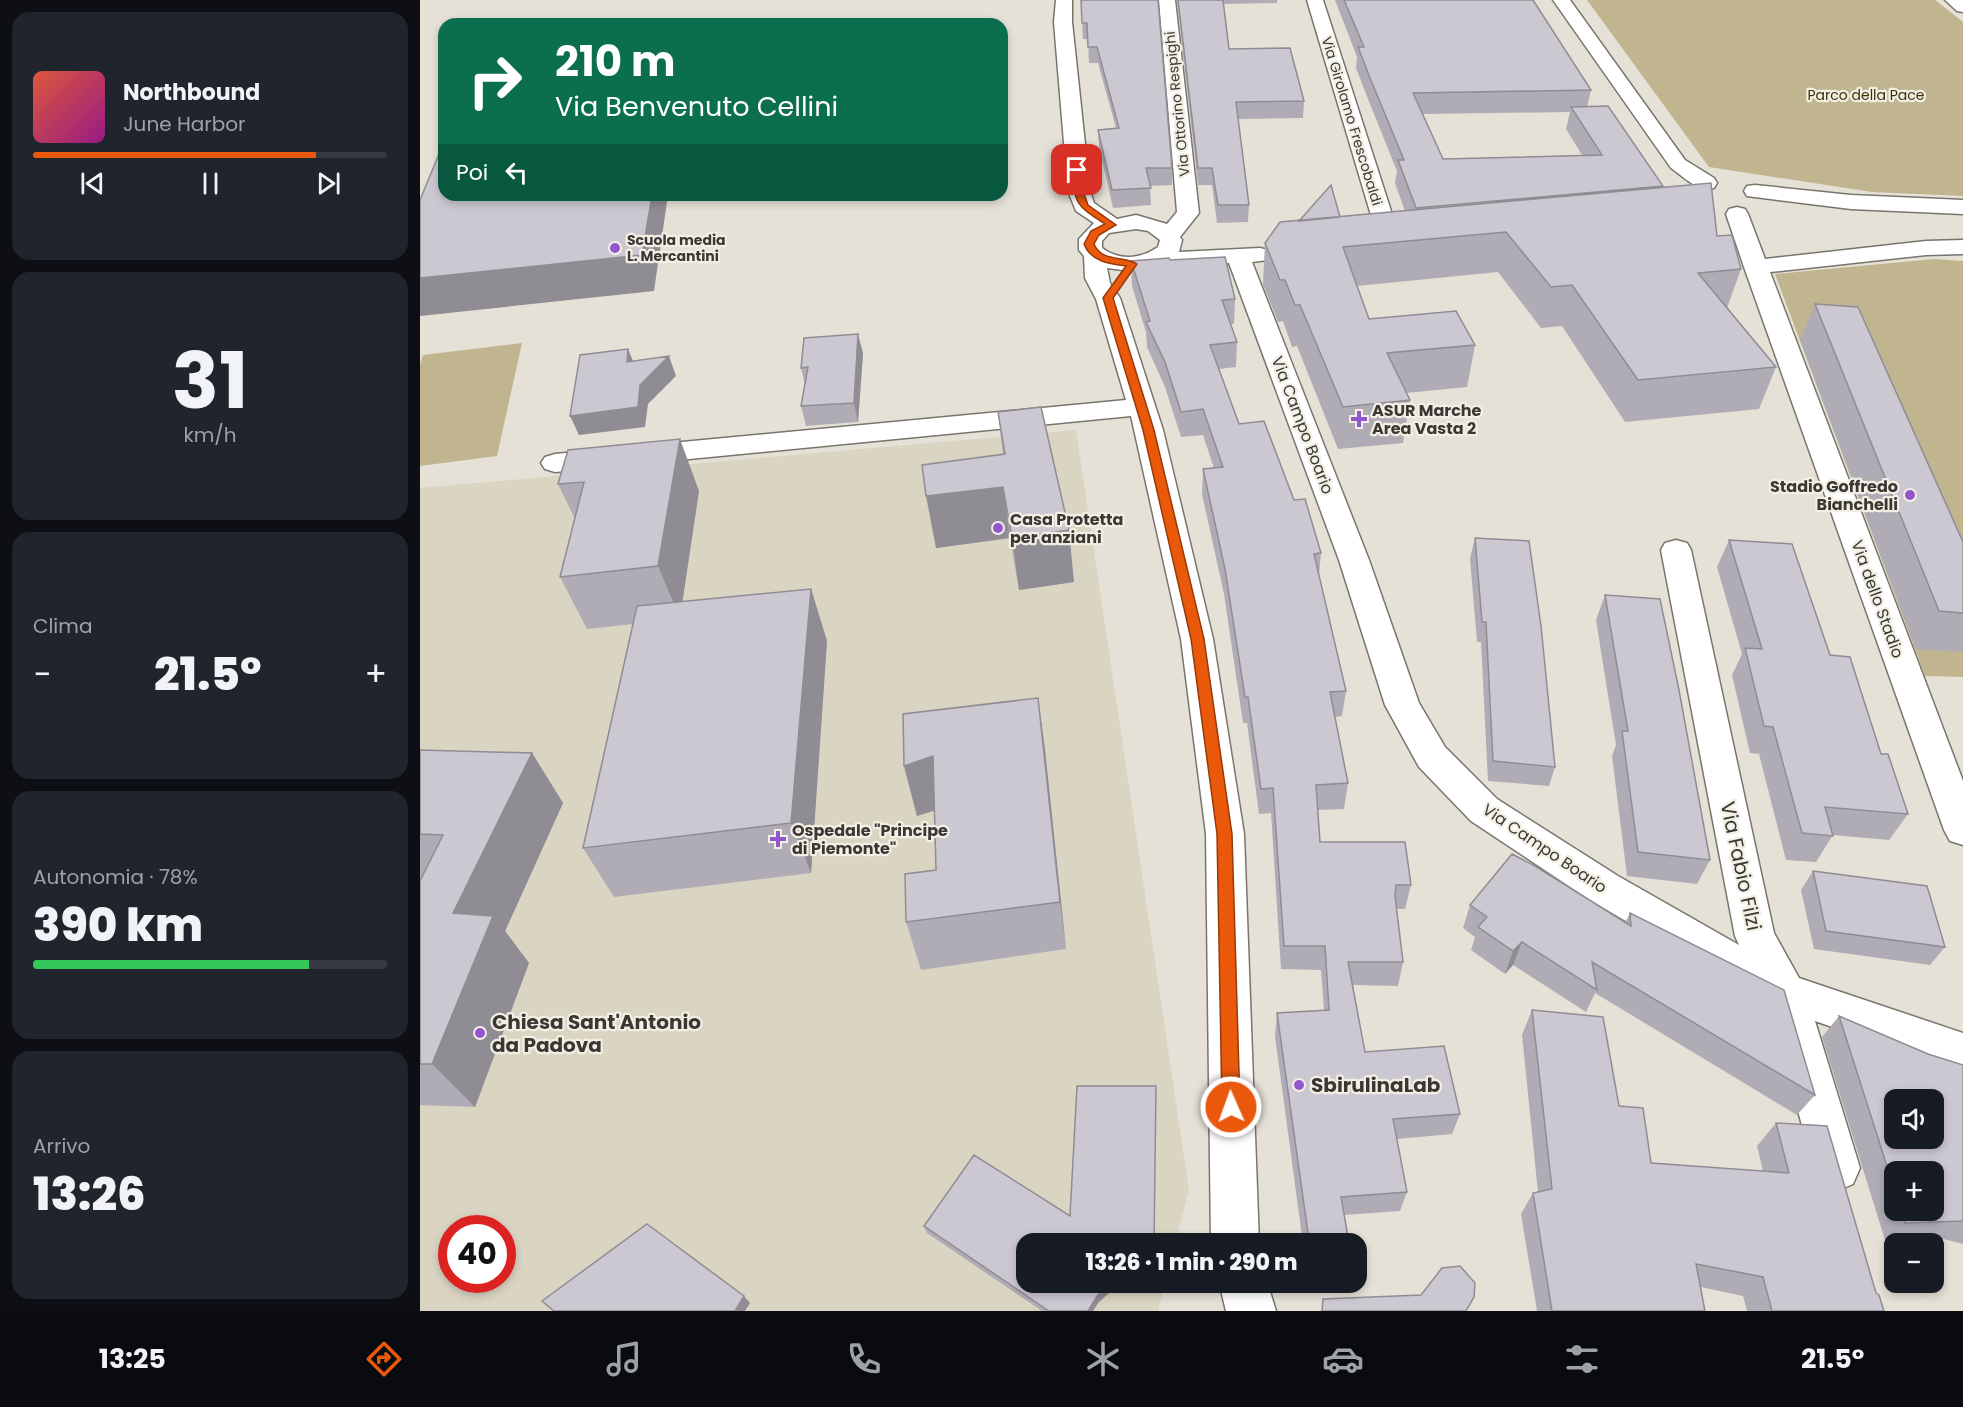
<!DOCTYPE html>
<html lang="it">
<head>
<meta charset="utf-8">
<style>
	body { margin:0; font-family:Poppins,sans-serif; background:#20242c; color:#f1f3f6; height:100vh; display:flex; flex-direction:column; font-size:22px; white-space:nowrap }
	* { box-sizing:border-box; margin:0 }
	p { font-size:20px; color:#9ea1a6 }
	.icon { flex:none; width:33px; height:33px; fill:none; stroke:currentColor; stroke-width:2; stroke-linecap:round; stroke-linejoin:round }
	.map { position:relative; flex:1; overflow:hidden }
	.side { display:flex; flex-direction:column; gap:12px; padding:12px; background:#0d0f14; width:420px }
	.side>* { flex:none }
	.top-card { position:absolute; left:18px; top:18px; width:570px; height:183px; border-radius:18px; box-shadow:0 3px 9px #0003; background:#0b6e4f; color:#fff; overflow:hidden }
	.controls { position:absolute; left:1464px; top:1089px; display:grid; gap:12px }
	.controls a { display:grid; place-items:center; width:60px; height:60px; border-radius:12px; background:#171b24; box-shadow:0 3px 9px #0003; font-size:30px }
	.speed { position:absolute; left:18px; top:1215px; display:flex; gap:12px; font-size:30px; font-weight:700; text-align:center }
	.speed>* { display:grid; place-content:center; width:78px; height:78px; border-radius:50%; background:#171b24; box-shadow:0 3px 9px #0003; line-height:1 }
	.speed .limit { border:9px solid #d22; background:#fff; color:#111 }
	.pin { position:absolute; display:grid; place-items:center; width:51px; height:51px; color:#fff; margin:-26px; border-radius:12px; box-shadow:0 3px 9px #0006 }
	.me { position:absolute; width:66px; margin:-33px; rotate:358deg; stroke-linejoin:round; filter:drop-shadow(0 0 4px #0008) }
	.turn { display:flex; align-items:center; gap:21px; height:126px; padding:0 18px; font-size:27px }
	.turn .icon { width:78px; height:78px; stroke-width:2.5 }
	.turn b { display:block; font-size:42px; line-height:51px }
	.then { display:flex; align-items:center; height:57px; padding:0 18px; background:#0003; gap:12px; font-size:22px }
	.big { font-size:45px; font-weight:800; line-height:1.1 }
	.side .card { flex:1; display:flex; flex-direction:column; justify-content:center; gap:9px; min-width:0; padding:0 21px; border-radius:18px; background:#20242c }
	.side .dial { align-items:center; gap:0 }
	.dial b { font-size:78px; line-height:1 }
	.song { display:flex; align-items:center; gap:18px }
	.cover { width:72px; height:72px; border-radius:9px; background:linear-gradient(135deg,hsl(10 70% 55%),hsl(310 70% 35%)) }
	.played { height:6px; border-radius:3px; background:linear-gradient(90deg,#ea580c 80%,#363941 80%) }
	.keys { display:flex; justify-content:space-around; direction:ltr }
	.heat { display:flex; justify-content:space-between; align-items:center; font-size:33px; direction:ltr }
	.charge { height:9px; border-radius:4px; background:linear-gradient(90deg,#34c759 78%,#363941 0) }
	.trip { position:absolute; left:596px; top:1233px; width:351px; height:60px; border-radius:18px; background:#171b24; box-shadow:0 3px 9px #0003; font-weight:800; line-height:60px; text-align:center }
	.menu { display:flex; height:96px; justify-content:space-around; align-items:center; background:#090b0e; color:#9ea1a6 }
	.menu .icon { width:42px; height:42px }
	.menu .active { color:#ea580c }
	.menu b { font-size:27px; color:#f1f3f6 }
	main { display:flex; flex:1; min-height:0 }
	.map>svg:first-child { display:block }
	.built { fill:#dad4c3; fill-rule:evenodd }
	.green { fill:#c1b590 }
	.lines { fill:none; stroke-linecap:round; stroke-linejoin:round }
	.minor-casing { stroke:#78756c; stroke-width:3 }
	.minor { fill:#fff; fill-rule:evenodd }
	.wall { fill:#afacb5; fill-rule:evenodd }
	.shaded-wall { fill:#8f8c93 }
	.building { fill:#ccc8d2; stroke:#8f8c93; stroke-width:1.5; fill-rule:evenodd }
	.route { fill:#ea580c; stroke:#983908; stroke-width:1.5 }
	.poi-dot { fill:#9456cd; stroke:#f2efe4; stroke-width:2 }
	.labels { text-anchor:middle; stroke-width:4.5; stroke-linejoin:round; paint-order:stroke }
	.far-park-label { font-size:14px; fill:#3d2f00; stroke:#f2efe4 }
	.far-street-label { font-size:14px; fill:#3a3834; stroke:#f2efe4 }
	.far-poi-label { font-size:14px; font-weight:bold; fill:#3a3834; stroke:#f2efe4; text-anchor:start }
	.poi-label { font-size:16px; font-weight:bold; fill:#3a3834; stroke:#f2efe4; text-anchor:start }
	.street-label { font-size:16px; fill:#3a3834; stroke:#f2efe4 }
	.near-street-label { font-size:20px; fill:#3a3834; stroke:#f2efe4 }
	.near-poi-label { font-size:20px; font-weight:bold; fill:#3a3834; stroke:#f2efe4; text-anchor:start }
</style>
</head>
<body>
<main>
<section class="side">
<div class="card">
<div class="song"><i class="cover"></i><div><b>Northbound</b><p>June Harbor</p></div></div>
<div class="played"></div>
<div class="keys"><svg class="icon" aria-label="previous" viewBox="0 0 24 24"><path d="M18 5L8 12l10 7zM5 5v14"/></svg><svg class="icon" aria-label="pause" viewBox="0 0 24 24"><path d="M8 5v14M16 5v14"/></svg><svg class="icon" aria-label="next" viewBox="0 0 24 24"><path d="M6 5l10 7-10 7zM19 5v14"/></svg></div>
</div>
<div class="card dial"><b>31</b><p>km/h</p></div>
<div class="card"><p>Clima</p>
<div class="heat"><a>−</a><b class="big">21.5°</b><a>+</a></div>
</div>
<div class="card"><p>Autonomia · 78%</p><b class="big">390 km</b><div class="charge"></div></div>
<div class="card"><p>Arrivo</p><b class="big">13:26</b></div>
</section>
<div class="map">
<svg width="1543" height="1311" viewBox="0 0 1543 1311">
	<rect width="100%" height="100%" fill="#e5e1d7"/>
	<path class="built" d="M656,430L769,1190L755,1243L606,1244V1282L745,1283L738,1311H0V488ZM32,1228H82V1280H32Z"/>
	<path class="green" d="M1167,0H1515L1543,22V196L1452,192L1289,167Z
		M1514,259L1543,261V677L1505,676L1355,274Z
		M102,343L77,456L0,466V365L3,355Z"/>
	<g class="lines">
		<defs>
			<path id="minor" d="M636,0H652V22L670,191L674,203L697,219L716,215L747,224L757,212L739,0H755L779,213L760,237L762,240L759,252L840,248L848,250L852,255L848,260L832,262L949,560L999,703L1025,747L1077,799L1198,876L1319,945L1315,936L1241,550L1245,543L1256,540L1267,543L1271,550L1354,933L1379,978L1543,1033V1073L1395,1021L1440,1168L1433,1184L1417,1191L1401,1184L1394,1168L1348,1004L1170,900L1051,821L999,767L965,705L919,560L809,263L734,267L710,271L687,268L690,283L700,298L743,430L793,639L824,834L839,1244H791L786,834L761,639L711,416L135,472L125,469L121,463L125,457L135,454L706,400L676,299L665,278L664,256L659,250V239L674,223L656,211L648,191L634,22ZM716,229L728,231L740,240L738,247C721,259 699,261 682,248V241L689,233Z
				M887,0H903L981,242L978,247L970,249L962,247L959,242Z
				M1133,0H1150L1265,160L1294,178L1297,183L1294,188C1277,192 1264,177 1251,168Z
				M1525,0H1543V12L1537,11Z
				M1335,185L1431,195L1543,200V214L1431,209L1327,196L1324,191L1327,186Z
				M1317,207L1325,209L1328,214L1345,259L1506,241L1543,240V254L1506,255L1350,272L1543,781V845L1530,841L1524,830L1324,267L1306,214L1309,209Z
				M799,1282H847L856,1311H806Z"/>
		</defs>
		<use href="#minor" class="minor-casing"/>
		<use href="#minor" class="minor"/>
	</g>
	<path class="wall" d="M661,0L752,168V185L730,186L731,205L693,208L679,147L678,130L696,128L678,63H669L668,39H663Z
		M757,0H857V3L803,4L809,49L884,101L883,118L818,119L829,205L828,222L797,223L792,185H778Z
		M915,0H1113L1171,90L1167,107L1243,186L1242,188L1297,236L1321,269L1307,308L1356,367L1339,409L1205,422L1142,326L1121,328L1078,272L937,286L949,319L1055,345L1047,387L986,393L990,400L983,443L918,449L877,346L872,347L863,321L858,322L843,284L845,243L920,217L985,211L975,183L977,171L948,99L936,68L937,57ZM1150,112L1146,129L1162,155L1023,159L1003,114Z
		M750,260L815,299L814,324H811L817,342L816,367L799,369L819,424L874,500L901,553L899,575L926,691L922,716L915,717L928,783L924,809L898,810L900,842L991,885L985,909H977L983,962L978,986L933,985L945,1052L1040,1114L1032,1134L977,1139L987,1192L980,1211L924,1215L928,1237L927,1244H883L855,1036L857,1013L904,1010L901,970L861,969L851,813L839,814L827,723H823L804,594L782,494L783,469L794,468L783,435L761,437L745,387L727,347L726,332L712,286L711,261Z
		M1395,304L1543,542V652L1496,649L1380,340Z
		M443,353L438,422L386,426L381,406L385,384L381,368Z
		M578,412L654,582L599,590L590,538L516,548L583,454Z
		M148,450L279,491L262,602L391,589L407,641L391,873L194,897L163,848L213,624L167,629L140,577L155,519L138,484Z
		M1055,538L1135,767L1129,786L1068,781L1061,642H1057L1050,558Z
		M1309,540L1410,655L1461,754L1488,814L1469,840L1413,835L1396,862L1366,860L1339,754L1330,753L1312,675L1322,654L1297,567Z
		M1185,595L1290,860L1277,884L1207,876L1192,756L1196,745L1176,620Z
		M618,698L625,750L646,949L501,970L486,922L516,870L514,811L497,816L484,766Z
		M0,750L112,753L143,803L85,931L109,963L55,1107L0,1105Z
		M1393,871L1525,947L1510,965L1394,949L1381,890Z
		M1050,905L1205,923L1210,913L1395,1095L1377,1115L1175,993L1166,1012L1093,965L1085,974L1051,950L1055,937L1043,928Z
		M1112,1010L1199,1106L1231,1163L1343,1171L1337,1146L1356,1123L1456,1293L1464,1311H1327L1323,1296L1281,1287L1285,1311H1117L1101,1214L1113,1193L1118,1192L1102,1035Z
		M1419,1016L1508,1054L1543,1065V1244L1520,1238L1465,1240L1402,1037ZM1474,1172L1514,1210H1474Z
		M736,1086V1094L678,1303L673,1311H622L507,1233L504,1226L650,1216Z"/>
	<path class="shaded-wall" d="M232,195H248L234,291L0,316V278Z
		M438,334L443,353L438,422L434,403Z
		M208,349L216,368L207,362Z
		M249,356L256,376L228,404L225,427L159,435L150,416L220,385Z
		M260,439L279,491L260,618L238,566Z
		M583,487L590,538L516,548L506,496Z
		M649,530L654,582L599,590L592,538Z
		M391,589L407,641L391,873L371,823Z
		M618,698L625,750L646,949L640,902Z
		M112,753L143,803L85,931L109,963L55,1107L12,1064L33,913Z
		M513,756L525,807L497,816L484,766Z
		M1102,942L1093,965L1085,974L1093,951Z
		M693,1282H701L678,1303L673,1311H668L677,1296Z
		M324,1296L330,1303L325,1311H315Z"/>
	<path class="building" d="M661,0H738L752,168H726L731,188L692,190L678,130L699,128L677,47H668L667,23H662Z
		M758,0H803L809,49L870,48L884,101L816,102L829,205H798L792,168H778Z
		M924,0H1113L1171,90L993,93L1023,159L1182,155L1151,107L1188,106L1243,186L996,208L978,160H984L950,78L938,47H944Z
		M19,154H24V195H232L222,255L0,278V200Z
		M1291,183L1297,236L1312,235L1321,269L1278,273L1356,367L1218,380L1152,285L1131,287L1086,232L923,247L949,319L1036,311L1055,345L967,353L990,400L923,407L880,305H875L865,280H860L845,243L860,222Z
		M911,185L920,217L879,221Z
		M805,257L815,299L802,300L817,342L790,345L819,424L844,421L874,500L885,499L901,553L894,554L926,691L910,692L928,783L896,785L900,842H985L991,885H976L975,896L983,962H928L945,1052L1024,1046L1040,1114L973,1119L987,1192L921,1197L928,1237L889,1240L857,1013L909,1010L905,946H864L853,788L841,789L828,697H825L805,569L783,469L803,467L783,409L761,412L745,362L726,322L730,321L711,261L749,258L750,260Z
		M1395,304L1438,307L1543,542V613L1519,611Z
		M438,334L434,403L381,406L388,367L381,368L384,338Z
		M208,349L207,362L249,356L220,385L218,407L150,416L160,355Z
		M621,407L649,530L592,538L583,487L506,496L502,465L585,454L578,412Z
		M260,439L238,566L140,577L164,482L138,484L148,450Z
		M1055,538L1109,541L1121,626L1135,767L1073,761L1066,622H1062Z
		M1309,540L1372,544L1410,655L1430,657L1461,754H1468L1488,814L1405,807L1413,836L1382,833L1353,727L1344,726L1325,648L1342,649Z
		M391,589L371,823L163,848L217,606Z
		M1185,595L1240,599L1259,690L1290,860L1218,852L1202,731H1208Z
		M618,698L640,902L486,922L485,874L516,870L513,756L484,766L483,714Z
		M0,750L112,753L33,913L73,916L12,1064H0V881L23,835L0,834Z
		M1092,854L1115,866L1211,926L1210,913L1364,990L1395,1095L1172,962L1177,990L1102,942L1093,951L1058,927L1067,917L1050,905Z
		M1393,871L1507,886L1525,947L1406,931Z
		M1112,1010L1183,1017L1199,1106L1223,1108L1231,1163L1369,1173L1356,1123L1407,1126L1456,1293L1459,1295L1464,1311H1352L1343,1277L1276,1264L1285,1311H1132L1113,1193L1132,1189Z
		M1419,1016L1508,1054L1543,1065V1221L1485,1223L1482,1210H1514V1172H1474V1188ZM1474,1100H1514V1138H1474Z
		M657,1086H736L734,1244H606V1282H693L677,1296L668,1311H629L504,1226L554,1155L650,1216Z
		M227,1224L324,1296L315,1311H134L122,1301Z
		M1040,1266L1055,1283L1054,1297L1046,1311H902L903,1299L1001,1295L1022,1268Z"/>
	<path class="route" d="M657,167L661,170L663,191L668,205L696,225L679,235L674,244C682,263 704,255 717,264L693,298L734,430L784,639L812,834L820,1107L818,1113L811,1116L805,1113L802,1107L797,834L771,639L723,430L683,298L706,266C690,264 671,262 664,244L671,231L685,224C656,205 655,205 652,170Z"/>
	<g class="poi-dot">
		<circle cx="195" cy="248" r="6"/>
		<path d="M936 410h6v6h6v6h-6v6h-6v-6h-6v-6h6z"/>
		<circle cx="1490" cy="495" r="6"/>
		<circle cx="578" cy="528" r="6"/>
		<path d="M355 830h6v6h6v6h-6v6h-6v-6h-6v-6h6z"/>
		<circle cx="60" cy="1033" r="6"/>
		<circle cx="879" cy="1085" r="6"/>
	</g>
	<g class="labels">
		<g class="far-park-label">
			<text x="1446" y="100">Parco della Pace</text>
		</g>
		<g class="far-street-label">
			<text transform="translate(757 104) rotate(-96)" y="5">Via Ottorino Respighi</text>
			<text transform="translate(932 121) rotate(73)" y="5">Via Girolamo Frescobaldi</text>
		</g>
		<g class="far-poi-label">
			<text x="207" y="245">Scuola media<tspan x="207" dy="16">L. Mercantini</tspan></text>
		</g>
		<g class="poi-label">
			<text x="952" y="416">ASUR Marche<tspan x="952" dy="18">Area Vasta 2</tspan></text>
			<text x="1478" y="492" text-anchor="end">Stadio Goffredo<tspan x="1478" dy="18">Bianchelli</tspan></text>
			<text x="590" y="525">Casa Protetta<tspan x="590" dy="18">per anziani</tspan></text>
			<text x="372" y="836">Ospedale "Principe<tspan x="372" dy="18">di Piemonte"</tspan></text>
		</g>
		<g class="street-label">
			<text transform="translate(883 425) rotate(69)" y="6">Via Campo Boario</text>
			<text transform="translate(1458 599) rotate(70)" y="6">Via dello Stadio</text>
			<text transform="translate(1125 848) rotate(34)" y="6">Via Campo Boario</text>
		</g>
		<g class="near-street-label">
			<text transform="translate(1321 866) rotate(78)" y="7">Via Fabio Filzi</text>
		</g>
		<g class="near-poi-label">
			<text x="72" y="1029">Chiesa Sant'Antonio<tspan x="72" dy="23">da Padova</tspan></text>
			<text x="891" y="1092">SbirulinaLab</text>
		</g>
	</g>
</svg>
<div class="controls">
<a><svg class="icon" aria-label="sound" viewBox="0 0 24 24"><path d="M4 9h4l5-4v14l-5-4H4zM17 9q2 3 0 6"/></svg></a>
<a>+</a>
<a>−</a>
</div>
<div class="speed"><div class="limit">40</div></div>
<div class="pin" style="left:657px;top:170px;background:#d93025"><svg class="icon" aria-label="arrive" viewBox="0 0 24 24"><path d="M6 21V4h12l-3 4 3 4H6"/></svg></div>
<svg class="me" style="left:811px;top:1107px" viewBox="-20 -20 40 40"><circle r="17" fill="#ea580c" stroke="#fff" stroke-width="3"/><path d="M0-11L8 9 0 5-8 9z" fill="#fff"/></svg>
<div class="trip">13:26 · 1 min · 290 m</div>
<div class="top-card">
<div class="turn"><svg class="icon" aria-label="right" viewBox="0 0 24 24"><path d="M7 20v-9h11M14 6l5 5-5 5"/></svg><div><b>210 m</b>Via Benvenuto Cellini</div></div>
<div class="then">Poi<svg class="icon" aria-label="left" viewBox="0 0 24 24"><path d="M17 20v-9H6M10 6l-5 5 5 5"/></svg></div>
</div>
</div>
</main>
<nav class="menu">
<b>13:25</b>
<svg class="icon active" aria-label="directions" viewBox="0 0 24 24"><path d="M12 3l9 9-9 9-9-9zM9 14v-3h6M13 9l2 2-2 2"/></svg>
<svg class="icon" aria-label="music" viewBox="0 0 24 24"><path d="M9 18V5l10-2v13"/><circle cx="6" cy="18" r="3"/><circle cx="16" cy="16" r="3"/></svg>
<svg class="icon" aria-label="phone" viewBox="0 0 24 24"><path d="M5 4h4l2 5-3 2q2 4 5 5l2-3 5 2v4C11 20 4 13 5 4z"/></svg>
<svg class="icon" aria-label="climate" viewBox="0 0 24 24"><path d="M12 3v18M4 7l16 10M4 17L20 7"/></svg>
<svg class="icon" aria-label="car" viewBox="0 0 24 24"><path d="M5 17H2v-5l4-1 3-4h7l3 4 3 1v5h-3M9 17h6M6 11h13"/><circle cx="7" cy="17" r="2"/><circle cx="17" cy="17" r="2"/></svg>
<svg class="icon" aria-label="filters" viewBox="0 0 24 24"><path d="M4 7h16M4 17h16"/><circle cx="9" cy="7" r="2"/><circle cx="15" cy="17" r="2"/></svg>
<b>21.5°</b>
</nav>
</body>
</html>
